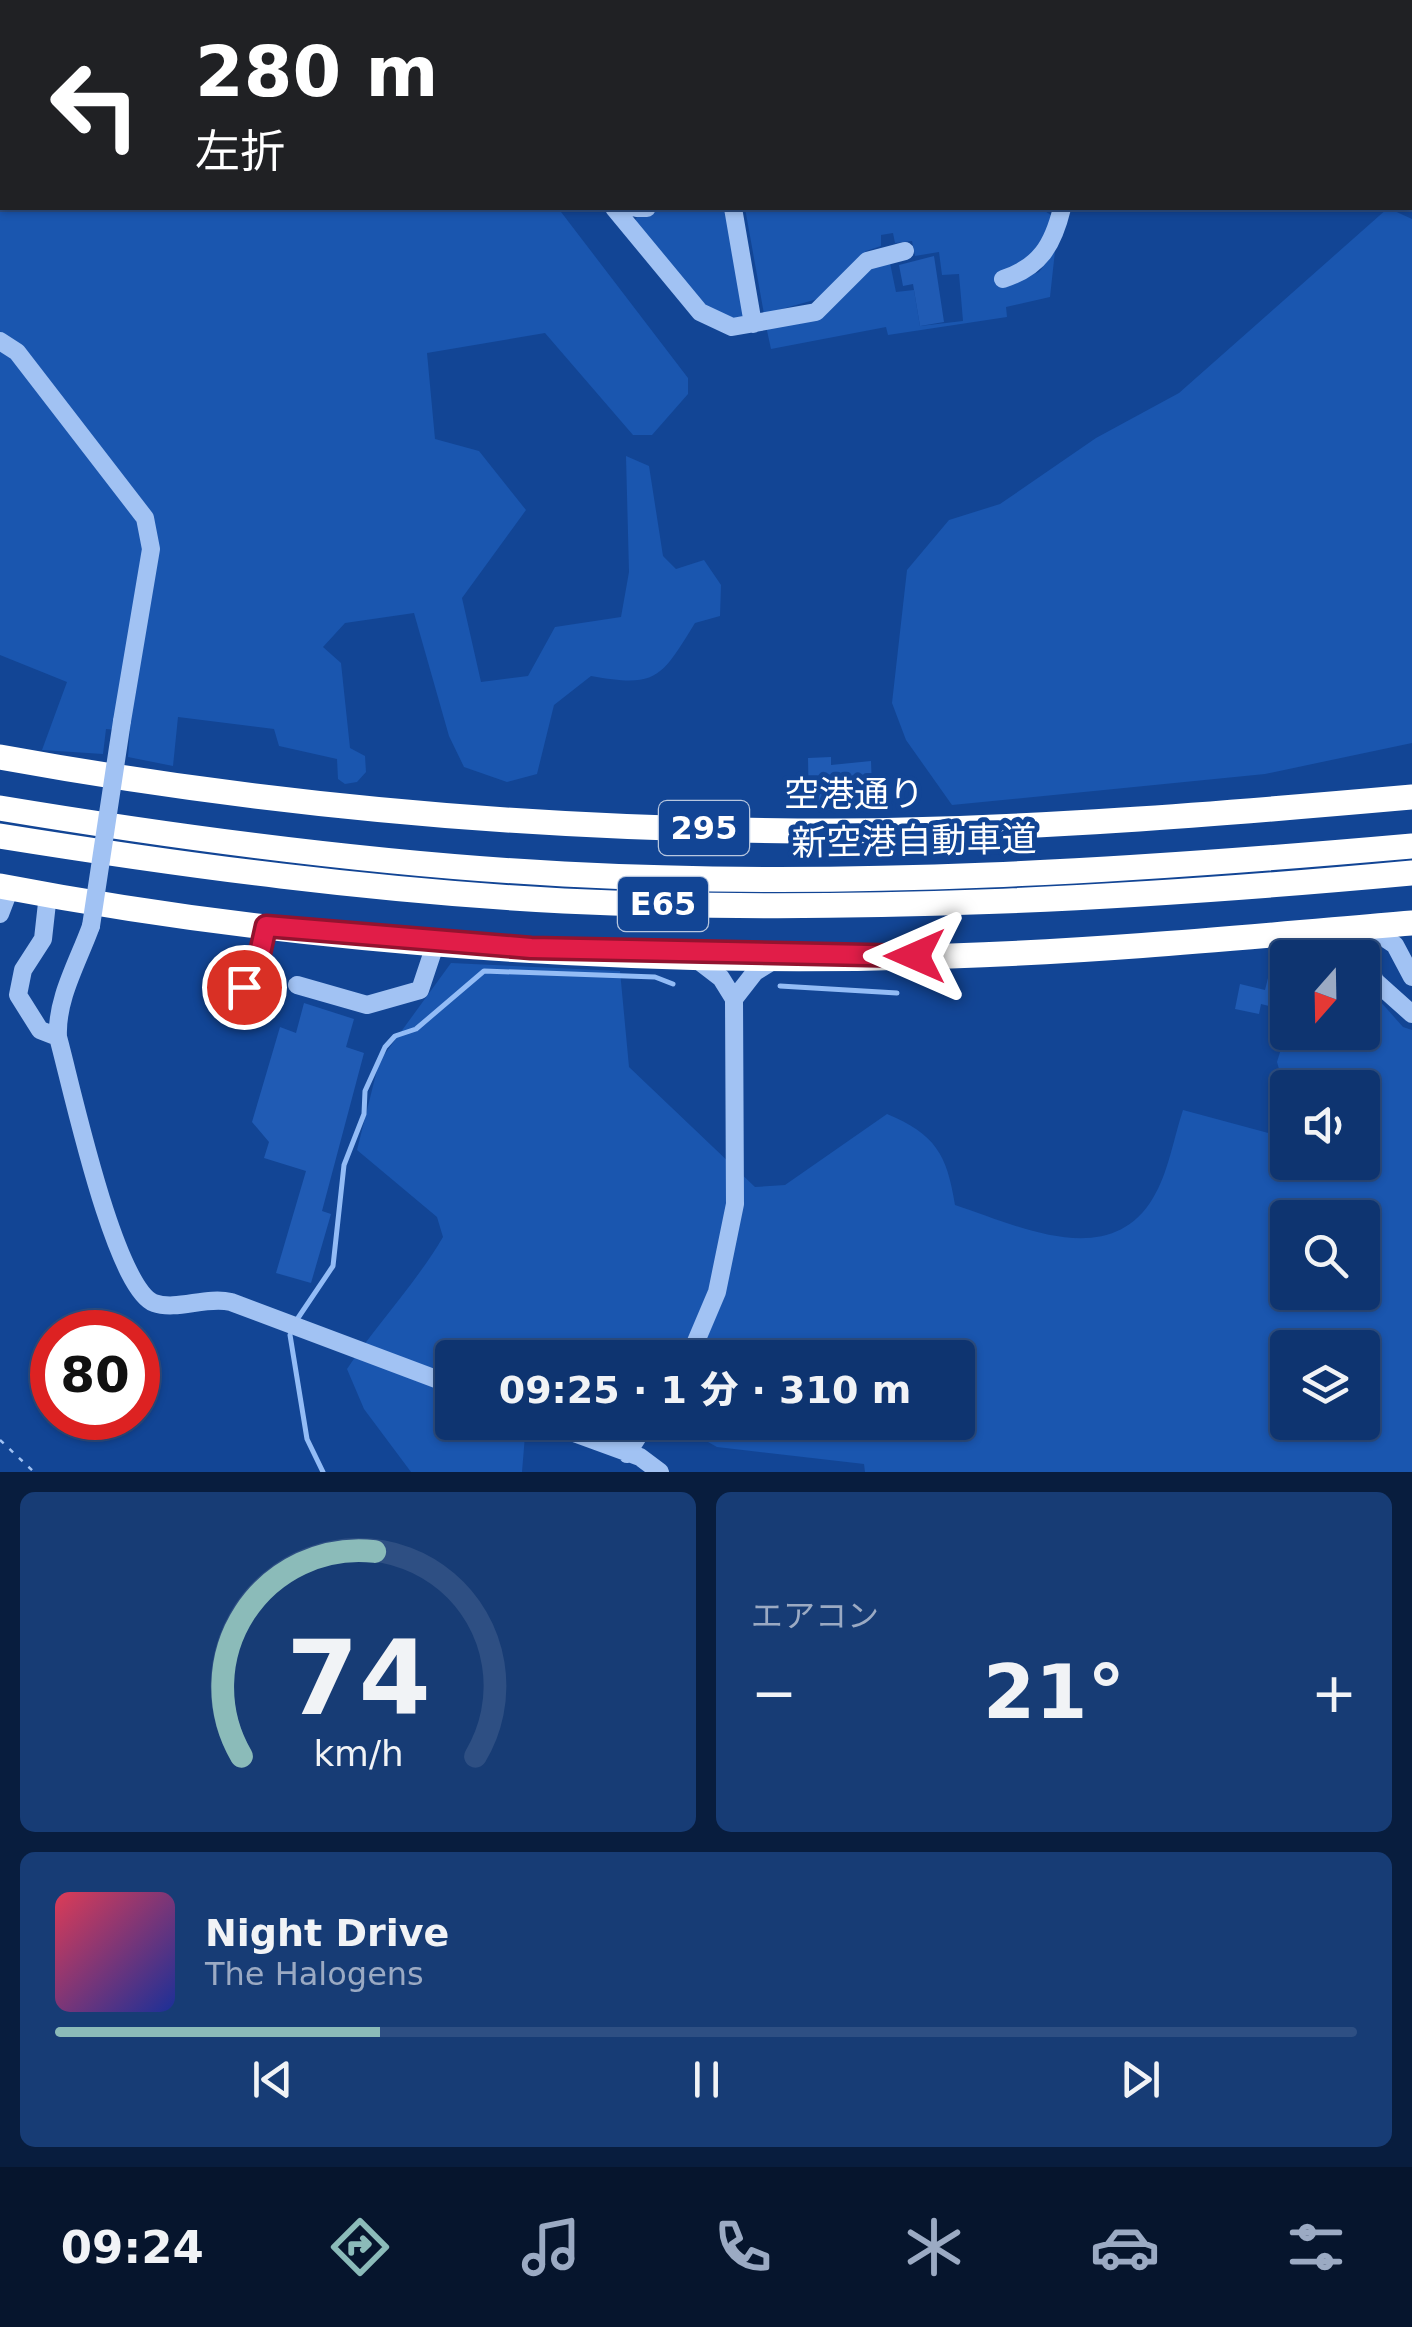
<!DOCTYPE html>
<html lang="ja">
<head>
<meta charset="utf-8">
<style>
	body { margin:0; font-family:"DejaVu Sans","Noto Sans JP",sans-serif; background:#173c75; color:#f1f3f6; height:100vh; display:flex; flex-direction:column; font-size:38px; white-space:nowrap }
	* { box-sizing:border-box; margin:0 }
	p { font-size:32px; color:#9baac3 }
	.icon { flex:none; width:55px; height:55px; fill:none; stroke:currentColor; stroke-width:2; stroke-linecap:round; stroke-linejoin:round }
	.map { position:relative; height:1472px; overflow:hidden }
	.panel { display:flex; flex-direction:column; gap:20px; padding:20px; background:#081d3e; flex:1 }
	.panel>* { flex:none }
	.guide { position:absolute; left:0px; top:0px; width:1412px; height:210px; box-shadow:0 2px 8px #0004,0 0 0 2px #2e4f83; background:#202124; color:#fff; overflow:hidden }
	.needle { width:65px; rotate:200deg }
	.fabs { position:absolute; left:1270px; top:940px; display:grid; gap:20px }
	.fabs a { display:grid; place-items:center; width:110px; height:110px; border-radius:10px; background:#0e3470; box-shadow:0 2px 8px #0004,0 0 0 2px #2e4f83; font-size:50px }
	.speed { position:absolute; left:30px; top:1310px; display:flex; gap:20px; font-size:50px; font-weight:700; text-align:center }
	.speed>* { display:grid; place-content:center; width:130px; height:130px; border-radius:50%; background:#0e3470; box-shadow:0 2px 8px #0004,0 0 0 2px #2e4f83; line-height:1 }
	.speed .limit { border:15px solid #d22; background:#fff; color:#111 }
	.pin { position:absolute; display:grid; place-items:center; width:85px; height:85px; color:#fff; margin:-42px; border:5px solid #fff; border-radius:50%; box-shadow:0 2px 10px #0007 }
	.me { position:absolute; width:110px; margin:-55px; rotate:270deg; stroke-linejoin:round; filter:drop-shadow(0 0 8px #0008) }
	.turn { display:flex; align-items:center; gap:35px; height:210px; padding:0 30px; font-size:45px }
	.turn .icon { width:130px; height:130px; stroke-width:2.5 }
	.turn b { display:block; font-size:70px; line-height:85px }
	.big { font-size:75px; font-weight:800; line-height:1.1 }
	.panel .tile { flex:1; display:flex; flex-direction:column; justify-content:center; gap:15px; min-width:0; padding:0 35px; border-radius:15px; background:#173c75 }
	.panel .dial { align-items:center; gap:0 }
	.dial svg { height:260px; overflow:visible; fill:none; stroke:#2e4f83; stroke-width:7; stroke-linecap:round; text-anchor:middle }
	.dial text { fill:#f1f3f6; stroke:none }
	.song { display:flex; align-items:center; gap:30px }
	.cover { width:120px; height:120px; border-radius:15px; background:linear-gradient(135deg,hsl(350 70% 55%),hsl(230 70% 35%)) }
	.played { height:10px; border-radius:5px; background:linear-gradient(90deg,#8bbbb9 25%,#2e4f83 25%) }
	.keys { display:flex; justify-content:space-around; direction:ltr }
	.heat { display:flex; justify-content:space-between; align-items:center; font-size:55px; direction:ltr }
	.panel .tiles { flex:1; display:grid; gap:20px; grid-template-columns:1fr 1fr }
	.tile:last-child { grid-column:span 2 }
	.trip { position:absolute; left:435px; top:1340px; width:540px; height:100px; border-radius:10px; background:#0e3470; box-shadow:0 2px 8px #0004,0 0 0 2px #2e4f83; font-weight:800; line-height:100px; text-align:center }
	.tabs { display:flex; height:160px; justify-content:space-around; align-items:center; background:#06152d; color:#9baac3 }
	.tabs .icon { width:70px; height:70px }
	.tabs .selected { color:#8bbbb9 }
	.tabs b { font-size:45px; color:#f1f3f6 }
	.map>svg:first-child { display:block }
	.green { fill:#1a56af; fill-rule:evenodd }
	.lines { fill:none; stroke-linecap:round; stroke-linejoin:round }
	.stream { stroke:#93bcf6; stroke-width:5 }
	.building { fill:#205bb4 }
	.path { stroke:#a1c2f3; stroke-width:2.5; stroke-dasharray:5 8; stroke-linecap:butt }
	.minor { stroke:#a1c2f3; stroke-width:18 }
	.highway { stroke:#fff; stroke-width:25 }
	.minor-bridge { stroke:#a1c2f3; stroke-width:18 }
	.route-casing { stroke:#92132f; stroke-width:25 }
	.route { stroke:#e11d48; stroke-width:18 }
	.labels { text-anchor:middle; stroke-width:10; stroke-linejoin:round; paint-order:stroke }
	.shield { fill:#124595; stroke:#b8c7df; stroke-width:2.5 }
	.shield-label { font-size:32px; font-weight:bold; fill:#fff }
	.street-label { font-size:35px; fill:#fff; stroke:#124595 }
</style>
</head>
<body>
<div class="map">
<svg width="1412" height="1472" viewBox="0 0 1412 1472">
	<rect width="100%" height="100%" fill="#124595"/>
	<path class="green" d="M0,0H511L514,2H2V208H558L688,378V394L652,435H633L545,333L427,353L435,439L479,451L526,510L462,598L481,682L528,676L555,627L621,617L629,572L626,456L649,466L663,556L676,569L704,560L721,585L720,616L695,623C661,678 657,688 591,676L554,705L537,774L507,782L464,767L449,736L414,613L345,623L323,647L341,663L350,748L365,756L366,772L357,782L345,784L338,779L337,759L279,746L274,729L178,717L173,766L128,757L130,731L106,729L103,754L42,750L67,682L0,655Z
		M1214,0H1412V159L1410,2Z
		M682,208H725L748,313L742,319C697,318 661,254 634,222L639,214Z
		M745,208H1040L1054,217L1036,253L1001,287L1039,272L1055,251L1050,297L1006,307L1007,317L888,335L886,327L771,349L766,326L823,316L869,268L890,263L896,292L914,290L920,326L963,321L959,274L942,275L939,252L915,256L912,241L895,243L893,233L881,235V246L866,251L821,298L764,314Z
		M1388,208L1412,219V743L1265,774L952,805L906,740L892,703L907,570L949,520L1000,504L1096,438L1179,393Z
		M451,963L620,971L629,1067L755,1187L785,1185L887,1114C935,1134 947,1154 955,1205C1017,1225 1109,1272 1153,1198C1168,1174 1174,1137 1183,1110L1276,1135L1287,1097L1277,1062L1287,1029L1362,1032L1363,982L1403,1027L1412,1030V1472H865L864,1464L717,1447L674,1423L958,1422V1358H452V1422L526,1423L522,1472H411L364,1409L347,1369C377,1324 416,1283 443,1237L437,1217L357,1150L379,1062ZM1288,1088H1362V1162H1288ZM1288,1218H1362V1292H1288ZM1288,1348H1362V1422H1288Z"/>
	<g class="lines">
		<path class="stream" d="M780,986L897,993
			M298,1318L333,1266L344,1165L364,1114L365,1091L385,1047L395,1036L416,1029L484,971L655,977L673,984
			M290,1335L307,1439L323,1472"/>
	</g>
	<path class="building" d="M934,256L944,322L920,326L913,284L903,286L899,265Z
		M831,757V765L871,761L872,789L856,786L833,795L832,810H809L808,758Z
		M1268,978L1288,983L1284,1010L1261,1004L1259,1014L1235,1009L1240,984L1265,990Z
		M304,1003L354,1019L346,1047L364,1053L322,1211L331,1214L311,1283L276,1273L306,1171L264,1158L269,1142L252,1122L280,1027L296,1033Z"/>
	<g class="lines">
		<path class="path" d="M1361,0L1363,2
			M1410,49L1412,51
			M0,1440L34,1472"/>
		<path class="minor" d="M572,0V2
			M805,0L806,2
			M1061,0V2
			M975,2L977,0
			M614,208L700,312L732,327L816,312L867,261L905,251
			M636,208H647
			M733,208L753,324
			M1003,279C1040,267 1053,245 1062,208
			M0,341L17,352L145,518L151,549L122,721
			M48,894L43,939L23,970L18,995L40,1030L58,1037
			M0,914L10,888
			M91,926C78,962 56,999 58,1037C71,1084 114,1287 154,1303C177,1311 206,1296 231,1302L452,1385
			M1368,927L1395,945L1412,977
			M1359,939L1375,981L1412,1014
			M297,985L367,1005L420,990L436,942
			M734,999L755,972L776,959
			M228,1012L259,962L266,926
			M689,1358L717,1292L735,1204L734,999L721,978L695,958
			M544,1422L640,1457L660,1472
			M627,1454L647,1422"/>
		<path class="highway" d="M0,757C274,807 554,831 833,831C1026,830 1220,814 1412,797
			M0,808C187,839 375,864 564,874C848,889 1130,871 1412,846
			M0,836C187,866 375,891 564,901C847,914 1130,899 1412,873
			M0,886C301,944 645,967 951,956C1105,951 1258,936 1412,923"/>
		<path class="minor-bridge" d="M91,926L122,721"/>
	</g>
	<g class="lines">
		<defs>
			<path id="route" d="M244,987L258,962L266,926L531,948L915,956"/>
		</defs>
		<use href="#route" class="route-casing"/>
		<use href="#route" class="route"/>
	</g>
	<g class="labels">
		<g class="shield">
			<rect x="659" y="801" width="90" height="54" rx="8"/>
			<rect x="618" y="877" width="90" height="54" rx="8"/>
		</g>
		<g class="shield-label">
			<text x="704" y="839">295</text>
			<text x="663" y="915">E65</text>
		</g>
		<g class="street-label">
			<text x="854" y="806">空港通り</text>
			<text transform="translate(914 841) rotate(-1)" y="12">新空港自動車道</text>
		</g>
	</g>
</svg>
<div class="fabs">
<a><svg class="needle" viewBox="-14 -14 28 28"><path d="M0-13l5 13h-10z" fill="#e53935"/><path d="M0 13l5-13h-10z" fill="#9baac3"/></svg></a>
<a><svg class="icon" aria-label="sound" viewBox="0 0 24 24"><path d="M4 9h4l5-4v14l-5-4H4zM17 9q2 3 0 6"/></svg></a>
<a><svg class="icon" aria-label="search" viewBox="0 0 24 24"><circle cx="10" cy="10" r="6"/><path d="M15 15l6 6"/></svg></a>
<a><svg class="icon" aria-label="layers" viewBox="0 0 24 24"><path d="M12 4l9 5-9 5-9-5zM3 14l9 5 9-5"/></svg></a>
</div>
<div class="speed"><div class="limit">80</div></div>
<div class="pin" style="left:244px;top:987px;background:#d93025"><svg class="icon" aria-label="arrive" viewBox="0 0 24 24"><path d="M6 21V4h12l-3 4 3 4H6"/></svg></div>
<svg class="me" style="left:915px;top:956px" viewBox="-20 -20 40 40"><path d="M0-17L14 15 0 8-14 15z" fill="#e11d48" stroke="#fff" stroke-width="4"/></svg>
<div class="trip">09:25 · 1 分 · 310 m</div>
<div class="guide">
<div class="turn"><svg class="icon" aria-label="left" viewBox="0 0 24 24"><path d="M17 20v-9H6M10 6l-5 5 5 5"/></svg><div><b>280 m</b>左折</div></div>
</div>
</div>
<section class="panel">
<div class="tiles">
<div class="tile dial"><svg viewBox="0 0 100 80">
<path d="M14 69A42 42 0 1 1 86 69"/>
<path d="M14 69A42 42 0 0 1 55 6" stroke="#8bbbb9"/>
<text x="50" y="56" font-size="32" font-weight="700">74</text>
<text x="50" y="72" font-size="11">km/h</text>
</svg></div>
<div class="tile"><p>エアコン</p>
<div class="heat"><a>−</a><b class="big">21°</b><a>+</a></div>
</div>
<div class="tile">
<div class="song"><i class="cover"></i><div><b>Night Drive</b><p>The Halogens</p></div></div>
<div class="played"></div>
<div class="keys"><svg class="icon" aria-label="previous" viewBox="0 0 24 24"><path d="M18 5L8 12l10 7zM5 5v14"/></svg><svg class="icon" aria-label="pause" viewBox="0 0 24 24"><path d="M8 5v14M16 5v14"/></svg><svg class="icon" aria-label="next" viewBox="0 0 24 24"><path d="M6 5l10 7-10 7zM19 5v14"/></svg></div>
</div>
</div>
</section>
<nav class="tabs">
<b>09:24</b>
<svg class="icon selected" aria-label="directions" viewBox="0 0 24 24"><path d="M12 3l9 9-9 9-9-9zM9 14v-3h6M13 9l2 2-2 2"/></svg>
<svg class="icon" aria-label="music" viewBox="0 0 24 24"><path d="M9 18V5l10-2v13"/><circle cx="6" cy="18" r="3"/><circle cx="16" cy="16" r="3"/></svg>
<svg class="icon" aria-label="phone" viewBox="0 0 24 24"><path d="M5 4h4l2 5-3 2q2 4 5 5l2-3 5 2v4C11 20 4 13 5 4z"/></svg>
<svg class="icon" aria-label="climate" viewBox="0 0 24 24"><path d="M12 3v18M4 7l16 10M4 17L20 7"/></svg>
<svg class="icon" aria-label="car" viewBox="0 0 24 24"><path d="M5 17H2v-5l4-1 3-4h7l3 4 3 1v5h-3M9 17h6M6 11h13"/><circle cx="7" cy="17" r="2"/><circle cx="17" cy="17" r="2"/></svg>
<svg class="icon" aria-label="filters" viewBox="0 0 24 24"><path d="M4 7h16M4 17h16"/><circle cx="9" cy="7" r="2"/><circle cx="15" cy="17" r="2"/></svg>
</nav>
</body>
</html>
